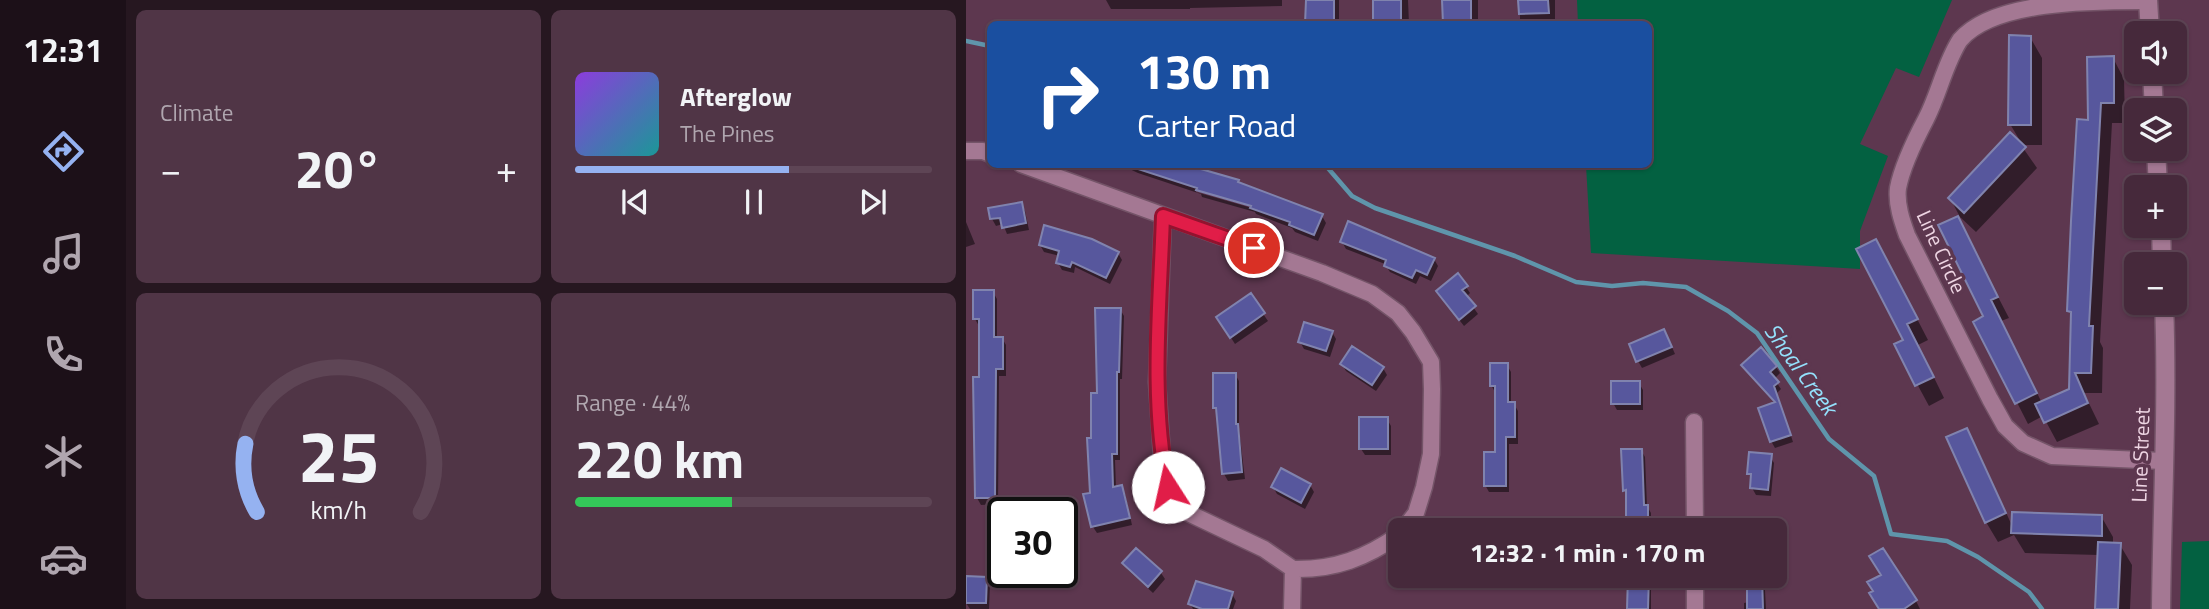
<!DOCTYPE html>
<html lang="en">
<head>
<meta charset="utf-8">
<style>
	body { margin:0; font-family:"Titillium Web",sans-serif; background:#503546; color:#f1f3f6; height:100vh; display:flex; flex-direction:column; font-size:26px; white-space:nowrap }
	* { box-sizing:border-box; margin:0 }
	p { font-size:23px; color:#b0a6af }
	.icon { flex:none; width:38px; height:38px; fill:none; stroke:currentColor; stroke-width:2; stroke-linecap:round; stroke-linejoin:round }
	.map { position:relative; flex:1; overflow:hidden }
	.sheet { display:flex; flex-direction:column; gap:10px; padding:10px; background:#261720; width:840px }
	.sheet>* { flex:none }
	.top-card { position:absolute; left:21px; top:21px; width:665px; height:147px; border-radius:10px; box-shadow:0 2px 5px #0004,0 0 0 2px #5e4555; background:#1a4fa0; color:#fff; overflow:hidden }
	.buttons { position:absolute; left:1158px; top:21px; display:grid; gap:14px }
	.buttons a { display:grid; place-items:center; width:63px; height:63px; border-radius:10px; background:#46293b; box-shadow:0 2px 5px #0004,0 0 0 2px #5e4555; font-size:35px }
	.speed { position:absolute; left:21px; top:497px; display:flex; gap:14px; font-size:35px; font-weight:700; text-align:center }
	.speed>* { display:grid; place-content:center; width:91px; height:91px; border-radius:50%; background:#46293b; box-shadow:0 2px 5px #0004,0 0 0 2px #5e4555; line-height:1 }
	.speed .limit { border:4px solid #111; border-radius:10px; background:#fff; color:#111 }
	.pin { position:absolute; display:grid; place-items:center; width:60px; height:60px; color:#fff; margin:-30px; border:4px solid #fff; border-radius:50%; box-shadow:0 2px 7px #0007 }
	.me { position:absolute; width:77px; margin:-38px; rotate:350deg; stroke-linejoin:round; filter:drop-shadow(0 0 5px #0008) }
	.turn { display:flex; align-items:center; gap:24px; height:147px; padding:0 35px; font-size:32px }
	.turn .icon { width:91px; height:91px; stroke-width:2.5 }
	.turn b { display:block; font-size:49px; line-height:60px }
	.big { font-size:52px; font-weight:700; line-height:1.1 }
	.sheet .widget { flex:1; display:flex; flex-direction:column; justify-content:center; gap:10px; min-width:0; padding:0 24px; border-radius:10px; background:#503546 }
	.sheet .dial { align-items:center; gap:0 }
	.dial svg { height:182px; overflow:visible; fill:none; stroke:#5e4555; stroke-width:7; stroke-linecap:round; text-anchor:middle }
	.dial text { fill:#f1f3f6; stroke:none }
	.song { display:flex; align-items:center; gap:21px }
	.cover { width:84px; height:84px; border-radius:10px; background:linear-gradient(135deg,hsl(270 70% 55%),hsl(180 70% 35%)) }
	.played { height:7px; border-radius:4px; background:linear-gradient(90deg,#95b2f1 60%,#5e4555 60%) }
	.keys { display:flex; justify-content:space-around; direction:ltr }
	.heat { display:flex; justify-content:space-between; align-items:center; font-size:38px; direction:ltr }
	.charge { height:10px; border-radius:5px; background:linear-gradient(90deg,#34c759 44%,#5e4555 0) }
	.sheet .tiles { flex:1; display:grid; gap:10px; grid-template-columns:repeat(2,1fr) }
	.trip { position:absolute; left:422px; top:518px; width:399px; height:70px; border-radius:10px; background:#46293b; box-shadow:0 2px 5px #0004,0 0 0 2px #5e4555; font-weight:700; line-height:70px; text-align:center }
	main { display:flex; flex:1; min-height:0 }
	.menu { display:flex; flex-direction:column; width:126px; justify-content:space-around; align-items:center; background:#1c1018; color:#b0a6af }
	.menu .icon { width:49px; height:49px }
	.menu .current { color:#95b2f1 }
	.menu b { font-size:32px; color:#f1f3f6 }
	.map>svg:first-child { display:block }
	.green { fill:#036141 }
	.shadow { fill:#0007; fill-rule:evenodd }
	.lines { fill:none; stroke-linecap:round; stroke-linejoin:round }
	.stream { stroke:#5f95ab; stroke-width:4.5 }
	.building { fill:#57579d; stroke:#8083ae; stroke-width:2 }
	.street-casing { stroke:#745468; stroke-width:19 }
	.secondary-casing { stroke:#745468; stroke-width:21 }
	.street { stroke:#a47893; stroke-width:16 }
	.secondary { stroke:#a47893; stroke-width:18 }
	.route-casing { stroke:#92132f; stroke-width:18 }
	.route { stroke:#e11d48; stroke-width:12 }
	.labels { text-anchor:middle; stroke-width:7; stroke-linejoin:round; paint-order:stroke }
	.street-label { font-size:21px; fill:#eed5e3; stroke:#5d374f }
	.water-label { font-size:23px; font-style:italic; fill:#94e1fc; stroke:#5d374f }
</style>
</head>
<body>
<main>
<nav class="menu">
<b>12:31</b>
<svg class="icon current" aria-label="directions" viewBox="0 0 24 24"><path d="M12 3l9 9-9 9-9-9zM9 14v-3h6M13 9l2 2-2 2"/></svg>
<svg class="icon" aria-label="music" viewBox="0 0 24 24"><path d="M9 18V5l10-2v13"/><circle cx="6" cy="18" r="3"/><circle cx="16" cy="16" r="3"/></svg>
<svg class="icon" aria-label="phone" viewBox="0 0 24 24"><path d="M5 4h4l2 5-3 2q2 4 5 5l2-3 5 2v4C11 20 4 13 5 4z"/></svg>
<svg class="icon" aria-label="climate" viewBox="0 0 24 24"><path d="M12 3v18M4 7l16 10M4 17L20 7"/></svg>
<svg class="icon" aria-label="car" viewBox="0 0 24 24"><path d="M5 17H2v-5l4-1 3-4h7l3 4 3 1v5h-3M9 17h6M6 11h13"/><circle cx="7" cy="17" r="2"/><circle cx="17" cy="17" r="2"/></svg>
</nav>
<section class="sheet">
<div class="tiles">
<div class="widget"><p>Climate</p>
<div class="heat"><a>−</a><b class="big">20°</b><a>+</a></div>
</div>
<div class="widget">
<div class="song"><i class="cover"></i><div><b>Afterglow</b><p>The Pines</p></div></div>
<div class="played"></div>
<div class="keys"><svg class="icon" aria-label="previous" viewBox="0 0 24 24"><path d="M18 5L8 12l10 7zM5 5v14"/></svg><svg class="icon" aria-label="pause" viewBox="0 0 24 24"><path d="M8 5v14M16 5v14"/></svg><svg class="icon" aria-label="next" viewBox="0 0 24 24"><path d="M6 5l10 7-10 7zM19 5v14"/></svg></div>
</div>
<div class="widget dial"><svg viewBox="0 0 100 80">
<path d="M14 69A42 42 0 1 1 86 69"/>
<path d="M14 69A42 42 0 0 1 9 39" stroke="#95b2f1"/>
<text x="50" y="56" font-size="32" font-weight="700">25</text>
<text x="50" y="72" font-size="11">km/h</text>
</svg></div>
<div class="widget"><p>Range · 44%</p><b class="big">220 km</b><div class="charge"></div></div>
</div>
</section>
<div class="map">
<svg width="1243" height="609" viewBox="0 0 1243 609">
	<rect width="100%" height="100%" fill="#5d374f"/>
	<path class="green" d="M611,0H986L953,77L930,68L894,144L922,156L894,231V269L625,253L620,165L682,164V24H612Z
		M1243,541V609H1214L1216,542Z"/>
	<path class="shadow" d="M140,0H316V6L224,8V9H145Z
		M341,0H373V24H341Z
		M408,0H442L443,24H409Z
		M478,0H512V24H478Z
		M554,0H589V24H554Z
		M1064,37L1076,58V145H1055L1071,168L1010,232L994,217L984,198L1056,144L1044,124Z
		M1147,58L1158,79L1159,123H1146L1134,342L1137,348L1136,393H1118L1133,424L1091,442L1077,416L1062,424L1010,322L1020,317L991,218L1043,318L1035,321L1076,403L1105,390L1107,317L1103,311L1124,121Z
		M153,164H230L234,171L356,216L360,223L352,241L329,232L326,228L290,214L289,212L236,197L235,194L172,173ZM230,188L294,207L293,210L230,192Z
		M55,204L59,211L63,230L41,234L37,224L30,226L26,219Z
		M0,222L9,244L0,247Z
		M376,242L468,259L472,266L465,281L454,276L450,284L424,272L419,264L380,249Z
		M74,245L152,253L156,260L144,284L109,267L108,273L96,270L92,263L94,256L78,252Z
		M921,261L962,340L952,345L978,398L963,406L930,345L939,340Z
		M500,287L504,293L500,297L512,314L498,326L476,298Z
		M27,292L31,299V338H36L40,345V376H33L32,504L15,505L11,498L15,326H13L9,319Z
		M284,295L302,321L269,344L256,324Z
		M154,309L158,316L156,379H154V460H149L150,488L155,487L159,494L166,525L131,533L127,527L126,494L127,439L133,394Z
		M366,332L370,339L364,357L338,349L334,342Z
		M702,338L709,354L676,368L672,361Z
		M376,364L417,368L421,375L410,391L380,371Z
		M541,365L545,372V404H548L552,411V444H543V492H523L519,485L531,454L529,392L525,385Z
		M777,365L810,367L814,373L808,379L815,389L811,393L827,442L809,448L805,441L810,404Z
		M269,374L273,381V429L279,479L262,481L258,474L253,415L248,408Z
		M673,383L677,390V410H651L647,403Z
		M421,419L425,426V455H399L395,449Z
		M1000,430L1012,450L1047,528L1135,516L1147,537V545H1154L1166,565L1164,609H1131L1133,555L1059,553L1048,535L1032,542L1020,522Z
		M675,450L679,457L681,506L685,513V530H662V496L658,490Z
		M804,456L808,463L805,496L790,495L786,488V479L783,473Z
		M344,485L348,492L339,509L311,494L307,487Z
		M814,522L818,529L819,548L808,549V530H787V523Z
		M170,550L195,573L199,579L187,593L162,570L158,563Z
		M916,550L950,601L954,609H914Z
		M663,576H685V609H660V606H663Z
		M782,576H808V579H803V590H799L800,609H778V603L783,602Z
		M20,578L24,585L23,609H4L0,603Z
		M266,594L270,601L267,609H227L224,604Z"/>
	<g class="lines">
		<path class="stream" d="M0,41L24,46
			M356,164L361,167L386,196L409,208L549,256L610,282L646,286L677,283L720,287L762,311L791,333L863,439L908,476L925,534L981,541L1012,557L1063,592L1076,609"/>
	</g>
	<path class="building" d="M340,0H368V24H339Z
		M407,0H435V24H407Z
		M476,0H505V24H477Z
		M552,0H582L583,13L553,14Z
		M1043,35L1065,36V125H1042Z
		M1148,56V103H1135L1123,326H1127L1125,373H1109L1122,403L1078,423L1069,404L1103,389L1105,312L1101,311L1105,221L1111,119L1122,120L1121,57Z
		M1044,132L1060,147L998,213L982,198Z
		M166,164H229L228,167L273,180L272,182L357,214L348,235L323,225L324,222L284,208L285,206L230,190L231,188L166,167Z
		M56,202L60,223L36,228L34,218L24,219L22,208Z
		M992,216L1032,297L1025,300L1071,393L1049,404L1007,322L1017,316L972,225Z
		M382,221L469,258L461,275L450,270L446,278L418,266L420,260L374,242Z
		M78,225L126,239L153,252L140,278L106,262L104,267L90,263L93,251L73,245Z
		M910,239L952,319L941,324L968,377L949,386L928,344L937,340L890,249Z
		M492,273L502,286L496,290L510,306L493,320L470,291Z
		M7,290H28V337H37V369H30L29,498H9L7,377H13V319H7Z
		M285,293L299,313L264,338L250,317Z
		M129,308H155L153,372H151V454H146L147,487L156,485L164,518L125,527L117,494L124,493L121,438H125V393H131Z
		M338,322L367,331L360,351L332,342Z
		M698,329L706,347L670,362L663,344Z
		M386,346L418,367L406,385L374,364Z
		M795,347L811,366L804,372L813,382L808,386L825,435L804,442L792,408L809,402L775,365Z
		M524,363H542V402H549V437H540V486H518V452H529V386H524Z
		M247,373H270V424H272L276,472L256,474L250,408H247Z
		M645,381H674V404H645Z
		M393,417H422V449H393Z
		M1001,428L1040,513L1019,523L980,437Z
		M655,449H676L678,505H682V530H660V490L657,491Z
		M783,452L806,454L802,490L784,488L785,474H781Z
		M315,468L345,484L335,503L305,487Z
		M1046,512L1136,515V536L1045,533Z
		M1132,542L1155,543L1152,609H1129Z
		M170,548L196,571L182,587L156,563Z
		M917,548L951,600L938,609H913L903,593L907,591L901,582L915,575L903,556Z
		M0,576L21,577L20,603H0Z
		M662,576H683L682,609H661Z
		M781,576H796L797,609H781Z
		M230,581L267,592L262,609H236L222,604Z"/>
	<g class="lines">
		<defs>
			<path id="street" d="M1182,1C1129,1 1028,0 994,40C979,63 973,94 960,119C950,138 936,167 932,188C930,204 936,221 941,235L1024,399L1039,426L1057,443L1086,456L1197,461
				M0,151H17L24,154
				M55,164L356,273L406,294L432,313L447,332L465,362L466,389L465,454L458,487L450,513L437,530
				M197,216L191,382L196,456L202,487L216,510L298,549L327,569
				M728,422L729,530
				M327,569C369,570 400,558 434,534
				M729,576V609
				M326,609L327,569"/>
			<path id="secondary" d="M1182,0L1184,33
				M1186,72L1188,110
				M1190,149L1192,187
				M1195,226L1196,264
				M1195,609C1196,507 1202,405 1198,303"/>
		</defs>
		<use href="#street" class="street-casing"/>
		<use href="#secondary" class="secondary-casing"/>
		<use href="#street" class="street"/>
		<use href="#secondary" class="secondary"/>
	</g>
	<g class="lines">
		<defs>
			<path id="route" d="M202,487C184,399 194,306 197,216L288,248"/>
		</defs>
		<use href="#route" class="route-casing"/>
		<use href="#route" class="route"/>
	</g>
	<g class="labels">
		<g class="street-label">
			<text transform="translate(975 252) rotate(65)" y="7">Line Circle</text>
			<text transform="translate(1175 455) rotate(-88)" y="7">Line Street</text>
		</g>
		<g class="water-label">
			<text transform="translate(835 369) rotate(54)" y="8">Shoal Creek</text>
		</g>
	</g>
</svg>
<div class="buttons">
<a><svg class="icon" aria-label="sound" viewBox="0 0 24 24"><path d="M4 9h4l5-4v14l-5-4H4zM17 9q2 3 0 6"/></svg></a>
<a><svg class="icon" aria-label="layers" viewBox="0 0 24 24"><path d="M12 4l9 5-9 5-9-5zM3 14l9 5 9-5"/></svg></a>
<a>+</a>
<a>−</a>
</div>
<div class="speed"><div class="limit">30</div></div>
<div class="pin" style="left:288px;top:248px;background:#d93025"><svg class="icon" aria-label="arrive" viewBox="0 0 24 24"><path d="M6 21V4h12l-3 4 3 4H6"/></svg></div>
<svg class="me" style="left:202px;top:487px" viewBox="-20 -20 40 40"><circle r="19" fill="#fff"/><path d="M0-13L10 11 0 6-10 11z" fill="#e11d48"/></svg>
<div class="trip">12:32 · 1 min · 170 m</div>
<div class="top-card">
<div class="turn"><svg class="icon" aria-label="right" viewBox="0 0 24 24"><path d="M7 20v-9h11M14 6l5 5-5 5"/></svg><div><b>130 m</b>Carter Road</div></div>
</div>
</div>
</main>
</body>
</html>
